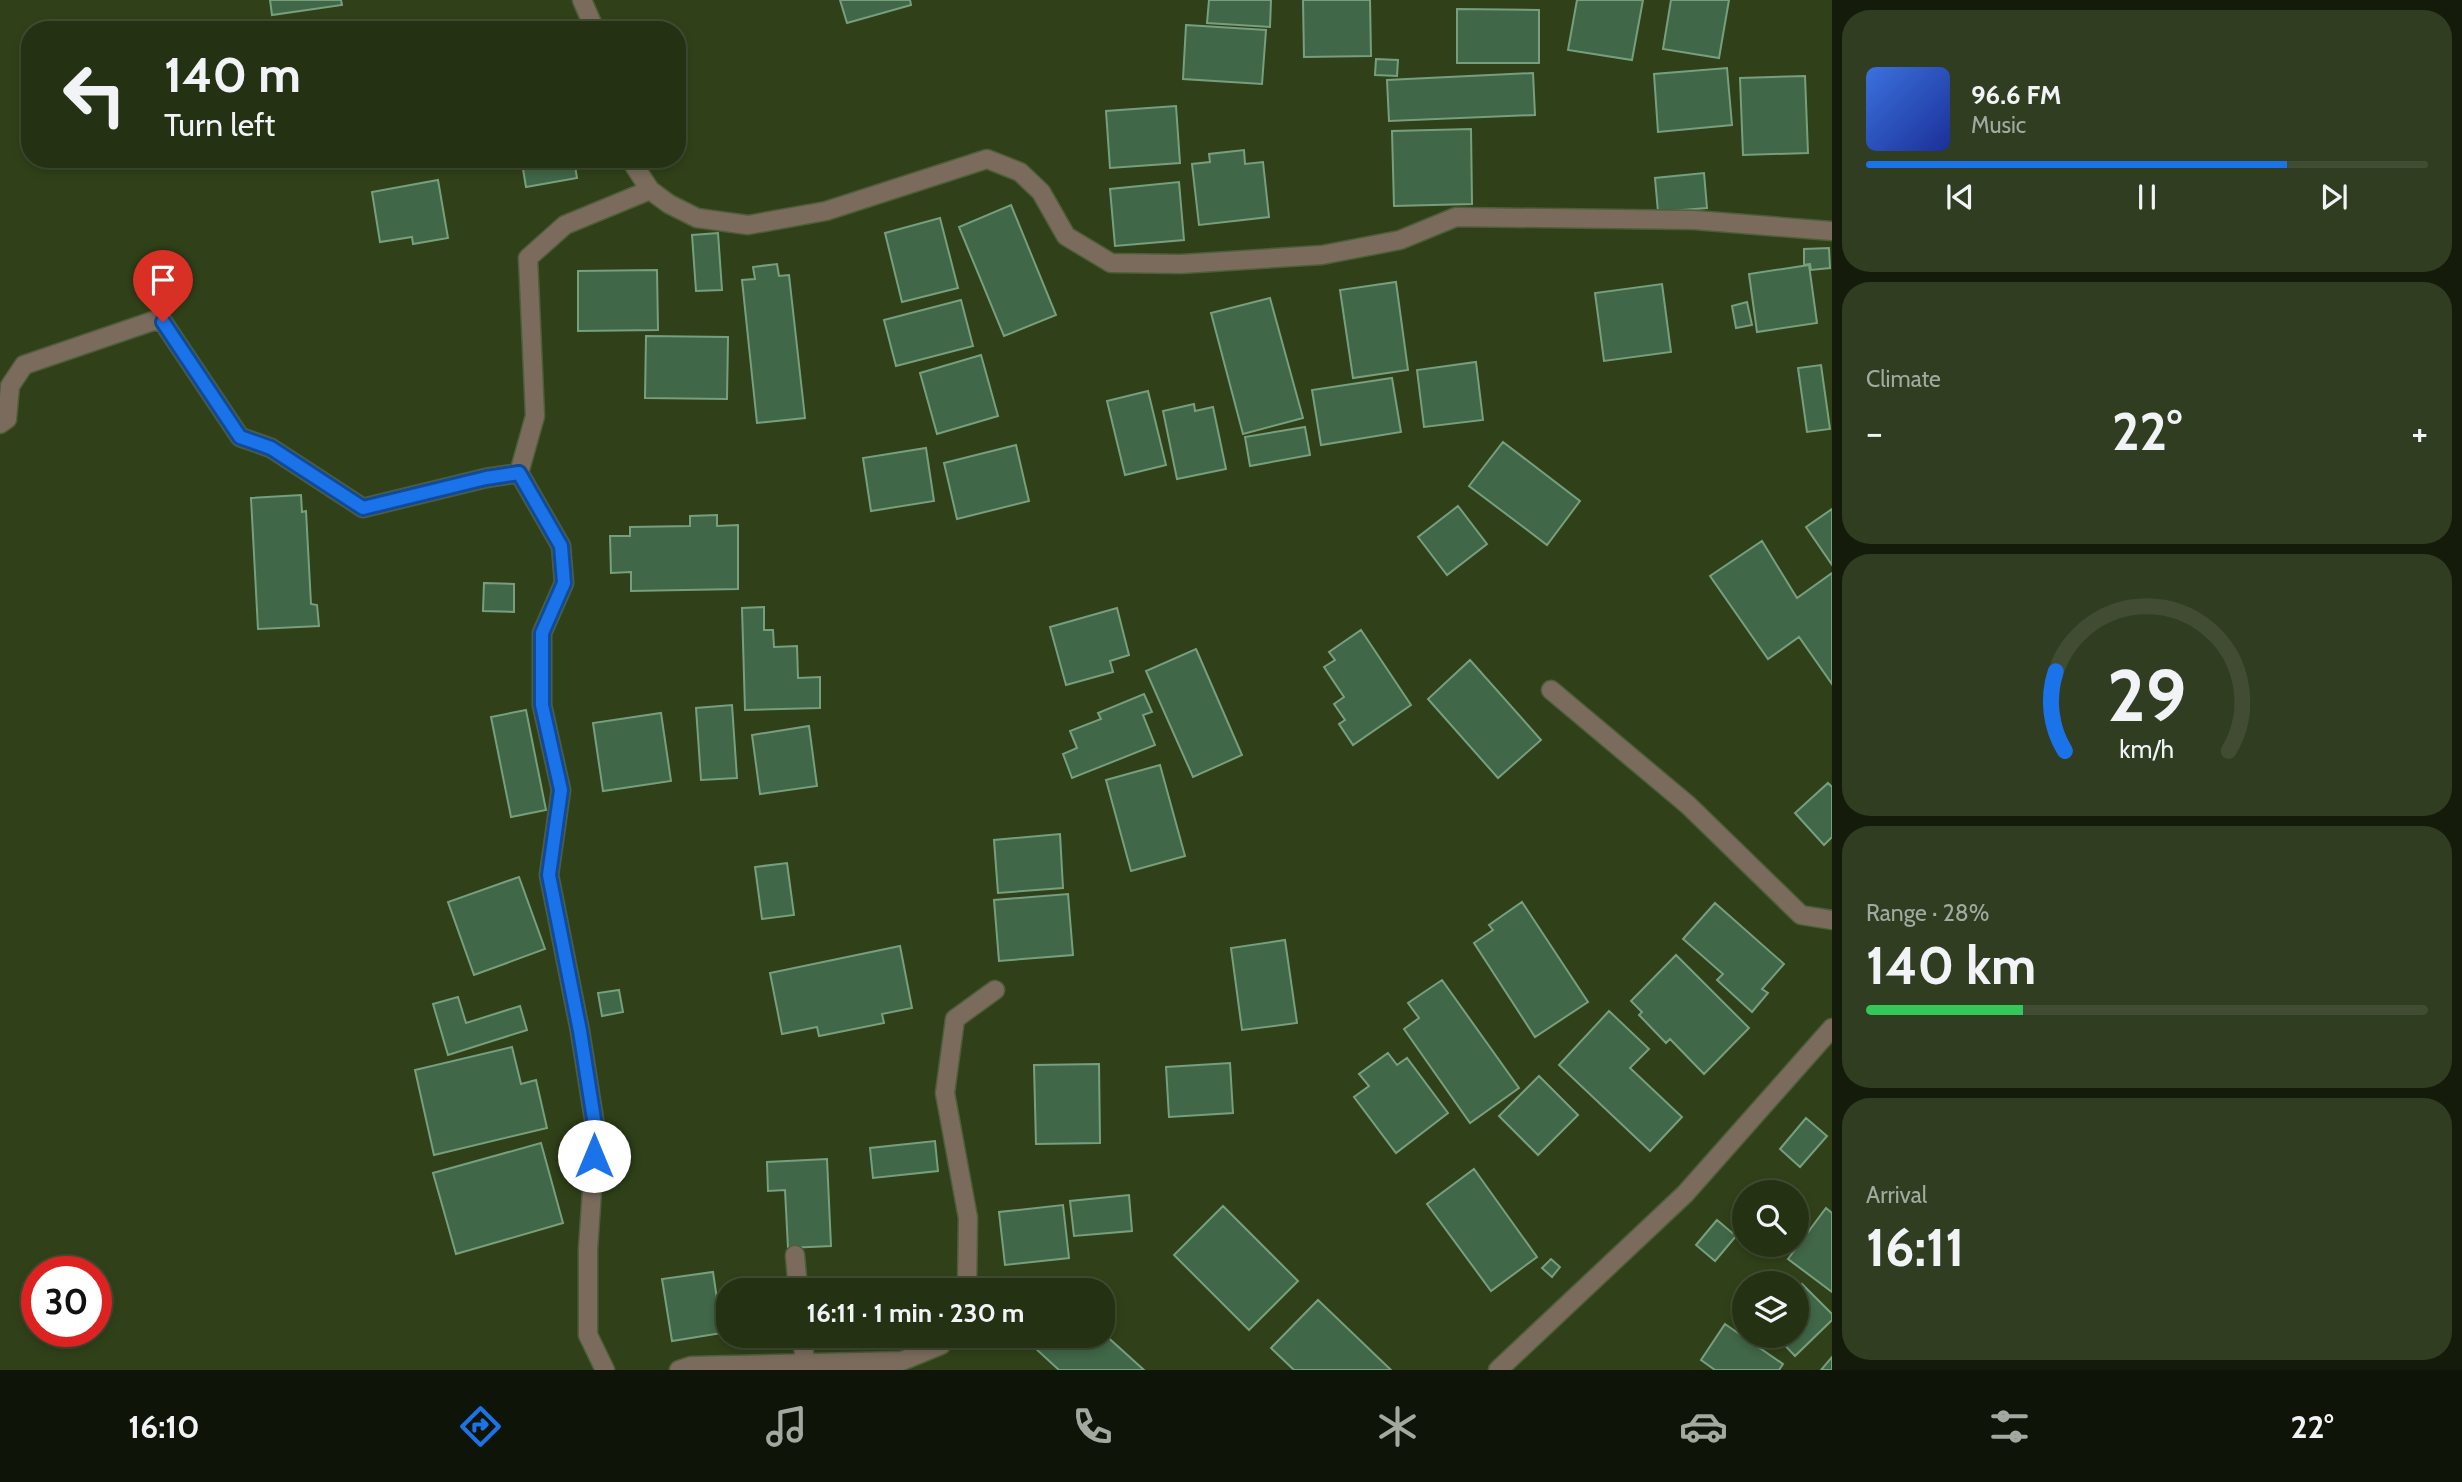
<!DOCTYPE html>
<html lang="en">
<head>
<meta charset="utf-8">
<style>
	body { margin:0; font-family:Cabin,sans-serif; background:#303d21; color:#f1f3f6; height:100vh; display:flex; flex-direction:column; font-size:26px; white-space:nowrap }
	* { box-sizing:border-box; margin:0 }
	p { font-size:23px; color:#a3a9a0 }
	.icon { flex:none; width:38px; height:38px; fill:none; stroke:currentColor; stroke-width:2; stroke-linecap:round; stroke-linejoin:round }
	.map { position:relative; flex:1; overflow:hidden }
	.side { display:flex; flex-direction:column; gap:10px; padding:10px; background:#141b0a; width:630px }
	.side>* { flex:none }
	.hud { position:absolute; left:21px; top:21px; width:665px; height:147px; border-radius:28px; box-shadow:0 4px 10px #0003,0 0 0 2px #414c33; background:#243113; color:#f1f3f6; overflow:hidden }
	.buttons { position:absolute; left:1732px; top:1180px; display:grid; gap:14px }
	.buttons a { display:grid; place-items:center; width:77px; height:77px; border-radius:50%; background:#243113; box-shadow:0 4px 10px #0003,0 0 0 2px #414c33; font-size:35px }
	.speed { position:absolute; left:21px; top:1256px; display:flex; gap:14px; font-size:35px; font-weight:700; text-align:center }
	.speed>* { display:grid; place-content:center; width:91px; height:91px; border-radius:50%; background:#243113; box-shadow:0 4px 10px #0003,0 0 0 2px #414c33; line-height:1 }
	.speed .limit { border:10px solid #d22; background:#fff; color:#111 }
	.pin { position:absolute; display:grid; place-items:center; width:60px; height:60px; color:#fff; margin:-72px -30px; border-radius:50% 50% 50% 0; rotate:-45deg; box-shadow:0 0 7px #0007 }
	.pin .icon { rotate:45deg }
	.me { position:absolute; width:77px; margin:-38px; rotate:0deg; stroke-linejoin:round; filter:drop-shadow(0 0 5px #0008) }
	.turn { display:flex; align-items:center; gap:24px; height:147px; padding:0 28px; font-size:32px }
	.turn .icon { width:91px; height:91px; stroke-width:2.5 }
	.turn b { display:block; font-size:49px; line-height:60px }
	.big { font-size:52px; font-weight:700; line-height:1.1 }
	.side .card { flex:1; display:flex; flex-direction:column; justify-content:center; gap:10px; min-width:0; padding:0 24px; border-radius:28px; background:#303d21 }
	.side .dial { align-items:center; gap:0 }
	.dial svg { height:182px; overflow:visible; fill:none; stroke:#414c33; stroke-width:7; stroke-linecap:round; text-anchor:middle }
	.dial text { fill:#f1f3f6; stroke:none }
	.song { display:flex; align-items:center; gap:21px }
	.cover { width:84px; height:84px; border-radius:10px; background:linear-gradient(135deg,hsl(220 70% 55%),hsl(230 70% 35%)) }
	.played { height:7px; border-radius:4px; background:linear-gradient(90deg,#1a73e8 75%,#414c33 75%) }
	.keys { display:flex; justify-content:space-around; direction:ltr }
	.heat { display:flex; justify-content:space-between; align-items:center; font-size:38px; direction:ltr }
	.charge { height:10px; border-radius:5px; background:linear-gradient(90deg,#34c759 28%,#414c33 0) }
	.trip { position:absolute; left:716px; top:1278px; width:399px; height:70px; border-radius:28px; background:#243113; box-shadow:0 4px 10px #0003,0 0 0 2px #414c33; font-weight:700; line-height:70px; text-align:center }
	.tabs { display:flex; height:112px; justify-content:space-around; align-items:center; background:#0e1408; color:#a3a9a0 }
	.tabs .icon { width:49px; height:49px }
	.tabs .on { color:#1a73e8 }
	.tabs b { font-size:32px; color:#f1f3f6 }
	main { display:flex; flex:1; min-height:0 }
	.map>svg:first-child { display:block }
	.building { fill:#406747; stroke:#779f7d; stroke-width:2 }
	.lines { fill:none; stroke-linecap:round; stroke-linejoin:round }
	.minor-casing { stroke:#4e5e39; stroke-width:21 }
	.minor { stroke:#7a6b5c; stroke-width:18 }
	.route-casing { stroke:#114b97; stroke-width:18 }
	.route { stroke:#1a73e8; stroke-width:12 }
</style>
</head>
<body>
<main>
<div class="map">
<svg width="1832" height="1370" viewBox="0 0 1832 1370">
	<rect width="100%" height="100%" fill="#304119"/>
	<path class="building" d="M270,0H341L342,5L272,15Z
		M840,0H910L911,5L847,23Z
		M1209,0H1271L1270,27L1207,23Z
		M1303,0H1370L1371,56L1304,57Z
		M1577,0H1643L1632,60L1568,50Z
		M1671,0H1729L1719,58L1663,49Z
		M1457,9L1539,10V63H1457Z
		M1186,25L1266,30L1262,84L1183,79Z
		M1376,59L1398,60L1397,76L1375,75Z
		M1727,68L1732,125L1658,132L1654,74Z
		M1533,73L1535,115L1389,121L1387,80Z
		M1805,76L1808,153L1743,155L1740,78Z
		M1176,106L1180,163L1110,168L1106,111Z
		M1471,129L1472,204L1394,206L1392,131Z
		M1244,150L1245,164L1263,162L1269,217L1199,225L1192,164L1210,162L1209,154Z
		M574,159L577,178L526,187L523,169Z
		M1704,173L1707,208L1658,212L1655,178Z
		M438,180L448,238L413,244L412,237L380,242L372,192Z
		M1179,182L1184,240L1115,246L1110,189Z
		M1011,205L1056,315L1004,336L959,227Z
		M940,218L958,288L902,302L885,233Z
		M718,233L722,290L696,291L692,235Z
		M1829,248L1830,268L1811,270L1810,264L1804,265V249Z
		M777,264L779,276L789,275L805,418L757,423L742,280L755,279L753,267Z
		M1809,265L1817,323L1757,332L1749,274Z
		M657,270L658,330L578,331V271Z
		M1396,282L1408,370L1353,378L1340,290Z
		M1662,284L1671,352L1604,361L1595,293Z
		M1270,298L1303,418L1243,434L1211,313Z
		M961,300L973,346L896,366L884,320Z
		M1747,302L1752,325L1736,328L1732,306Z
		M646,336L728,337L727,399L645,398Z
		M981,355L998,416L937,434L920,373Z
		M1476,362L1483,420L1424,427L1417,370Z
		M1821,365L1830,429L1807,432L1798,368Z
		M1392,378L1401,432L1321,445L1312,390Z
		M1148,391L1166,465L1125,475L1107,401Z
		M1194,404L1195,411L1213,407L1226,469L1177,479L1163,411Z
		M1305,427L1310,455L1250,466L1245,437Z
		M1503,442L1580,501L1547,545L1469,486Z
		M1016,445L1029,501L957,519L944,463Z
		M926,448L934,501L871,511L863,458Z
		M301,495L302,512L306,511L311,604L317,605L319,626L258,629L251,498Z
		M1458,506L1487,544L1447,575L1418,537Z
		M1832,509V565L1806,527Z
		M717,515V526L738,525V589L631,591V572L611,573L610,536H630V527L690,526V516Z
		M1762,541L1797,598L1832,573V684L1799,637L1768,659L1710,576Z
		M484,583L514,584V612L483,611Z
		M764,607V630H773L774,647L797,646L798,678L820,677V708L745,710L742,608Z
		M1117,608L1129,655L1110,661L1113,672L1066,685L1050,627Z
		M1361,630L1411,705L1353,745L1339,724L1345,720L1334,704L1344,697L1324,667L1335,660L1329,652Z
		M1196,649L1242,755L1193,777L1146,671Z
		M1470,660L1541,740L1498,778L1428,699Z
		M1144,694L1152,712L1143,715L1155,745L1072,778L1063,754L1077,748L1070,731L1101,719L1098,713Z
		M732,705L737,778L701,780L696,708Z
		M526,710L546,810L511,817L491,717Z
		M661,713L671,781L603,791L593,723Z
		M809,726L817,786L760,794L752,735Z
		M1160,765L1185,856L1131,871L1106,780Z
		M1828,783L1832,787V837L1824,845L1795,813Z
		M1060,834L1063,888L998,893L994,840Z
		M787,863L794,915L762,919L755,867Z
		M519,877L545,949L474,975L448,902Z
		M1068,894L1073,955L999,961L994,900Z
		M1522,902L1588,1002L1535,1037L1474,943L1493,930L1489,925Z
		M1715,903L1784,964L1762,989L1768,993L1752,1012L1717,980L1723,974L1683,939Z
		M1285,940L1297,1023L1242,1030L1231,948Z
		M900,946L912,1008L882,1014L884,1023L819,1036L817,1027L782,1034L770,973Z
		M1676,955L1749,1028L1704,1074L1670,1039L1666,1043L1639,1015L1642,1012L1631,1001Z
		M1442,980L1519,1088L1470,1123L1404,1029L1419,1018L1408,1003Z
		M619,990L623,1012L602,1016L598,993Z
		M458,997L466,1023L520,1006L527,1030L448,1055L433,1004Z
		M1609,1011L1649,1049L1630,1068L1682,1117L1650,1151L1559,1065Z
		M512,1047L521,1084L536,1080L547,1128L434,1155L415,1070Z
		M1388,1053L1397,1065L1407,1058L1448,1113L1396,1153L1354,1097L1369,1086L1359,1074Z
		M1230,1063L1233,1113L1169,1117L1166,1067Z
		M1099,1064L1100,1143L1036,1144L1034,1065Z
		M1539,1076L1578,1115L1538,1155L1499,1116Z
		M1806,1118L1827,1136L1800,1167L1780,1149Z
		M935,1141L938,1171L873,1178L870,1148Z
		M541,1143L563,1223L456,1254L433,1173Z
		M827,1159L831,1246L788,1248L785,1190L768,1191L767,1162Z
		M1474,1169L1537,1257L1491,1291L1427,1204Z
		M1129,1195L1132,1231L1074,1236L1070,1201Z
		M1063,1205L1069,1258L1005,1265L999,1212Z
		M1223,1206L1298,1281L1249,1330L1174,1255Z
		M1826,1208L1832,1213V1292L1788,1259Z
		M1717,1220L1736,1236L1715,1261L1696,1245Z
		M1551,1259L1560,1267L1552,1277L1542,1268Z
		M713,1272L722,1333L672,1341L662,1279Z
		M1802,1284L1832,1314V1320L1795,1356L1775,1335H1797V1289Z
		M1318,1300L1391,1370H1294L1271,1348Z
		M1725,1324L1783,1364L1779,1370H1715L1701,1360Z
		M1102,1332L1144,1370H1059L1035,1348L1047,1335H1102Z
		M1832,1357V1370H1821Z"/>
	<g class="lines">
		<defs>
			<path id="minor" d="M582,0L595,30
				M630,159L650,190L669,204L697,218L748,225L826,211L987,159L1020,172L1041,192L1066,236L1111,263L1181,264L1322,255L1400,240L1456,217L1694,220L1832,231
				M0,424L7,419L10,386L24,365L153,321L163,322L240,437L271,448L363,508L486,478L519,473
				M1551,690L1688,805L1801,915L1832,920
				M795,1255L798,1290
				M967,1290L968,1218L945,1093L955,1019L995,990
				M802,1335L805,1363
				M605,1370L588,1335V1249L596,1132L580,1031L549,875L561,790L542,705V633L564,583L561,546L519,473L535,416L528,258L565,225L650,190
				M679,1370L691,1366L902,1361L941,1345L947,1335
				M1498,1370L1685,1194L1832,1028"/>
		</defs>
		<use href="#minor" class="minor-casing"/>
		<use href="#minor" class="minor"/>
	</g>
	<g class="lines">
		<defs>
			<path id="route" d="M163,322L240,437L271,448L363,508L486,478L519,473L561,546L564,583L542,633V705L561,790L549,875L580,1031L596,1132L594,1156"/>
		</defs>
		<use href="#route" class="route-casing"/>
		<use href="#route" class="route"/>
	</g>
</svg>
<div class="buttons">
<a><svg class="icon" aria-label="search" viewBox="0 0 24 24"><circle cx="10" cy="10" r="6"/><path d="M15 15l6 6"/></svg></a>
<a><svg class="icon" aria-label="layers" viewBox="0 0 24 24"><path d="M12 4l9 5-9 5-9-5zM3 14l9 5 9-5"/></svg></a>
</div>
<div class="speed"><div class="limit">30</div></div>
<div class="pin" style="left:163px;top:322px;background:#d93025"><svg class="icon" aria-label="arrive" viewBox="0 0 24 24"><path d="M6 21V4h12l-3 4 3 4H6"/></svg></div>
<svg class="me" style="left:594px;top:1156px" viewBox="-20 -20 40 40"><circle r="19" fill="#fff"/><path d="M0-13L10 11 0 6-10 11z" fill="#1a73e8"/></svg>
<div class="trip">16:11 · 1 min · 230 m</div>
<div class="hud">
<div class="turn"><svg class="icon" aria-label="left" viewBox="0 0 24 24"><path d="M17 20v-9H6M10 6l-5 5 5 5"/></svg><div><b>140 m</b>Turn left</div></div>
</div>
</div>
<section class="side">
<div class="card">
<div class="song"><i class="cover"></i><div><b>96.6 FM</b><p>Music</p></div></div>
<div class="played"></div>
<div class="keys"><svg class="icon" aria-label="previous" viewBox="0 0 24 24"><path d="M18 5L8 12l10 7zM5 5v14"/></svg><svg class="icon" aria-label="pause" viewBox="0 0 24 24"><path d="M8 5v14M16 5v14"/></svg><svg class="icon" aria-label="next" viewBox="0 0 24 24"><path d="M6 5l10 7-10 7zM19 5v14"/></svg></div>
</div>
<div class="card"><p>Climate</p>
<div class="heat"><a>−</a><b class="big">22°</b><a>+</a></div>
</div>
<div class="card dial"><svg viewBox="0 0 100 80">
<path d="M14 69A42 42 0 1 1 86 69"/>
<path d="M14 69A42 42 0 0 1 10 34" stroke="#1a73e8"/>
<text x="50" y="56" font-size="32" font-weight="700">29</text>
<text x="50" y="72" font-size="11">km/h</text>
</svg></div>
<div class="card"><p>Range · 28%</p><b class="big">140 km</b><div class="charge"></div></div>
<div class="card"><p>Arrival</p><b class="big">16:11</b></div>
</section>
</main>
<nav class="tabs">
<b>16:10</b>
<svg class="icon on" aria-label="directions" viewBox="0 0 24 24"><path d="M12 3l9 9-9 9-9-9zM9 14v-3h6M13 9l2 2-2 2"/></svg>
<svg class="icon" aria-label="music" viewBox="0 0 24 24"><path d="M9 18V5l10-2v13"/><circle cx="6" cy="18" r="3"/><circle cx="16" cy="16" r="3"/></svg>
<svg class="icon" aria-label="phone" viewBox="0 0 24 24"><path d="M5 4h4l2 5-3 2q2 4 5 5l2-3 5 2v4C11 20 4 13 5 4z"/></svg>
<svg class="icon" aria-label="climate" viewBox="0 0 24 24"><path d="M12 3v18M4 7l16 10M4 17L20 7"/></svg>
<svg class="icon" aria-label="car" viewBox="0 0 24 24"><path d="M5 17H2v-5l4-1 3-4h7l3 4 3 1v5h-3M9 17h6M6 11h13"/><circle cx="7" cy="17" r="2"/><circle cx="17" cy="17" r="2"/></svg>
<svg class="icon" aria-label="filters" viewBox="0 0 24 24"><path d="M4 7h16M4 17h16"/><circle cx="9" cy="7" r="2"/><circle cx="15" cy="17" r="2"/></svg>
<b>22°</b>
</nav>
</body>
</html>
